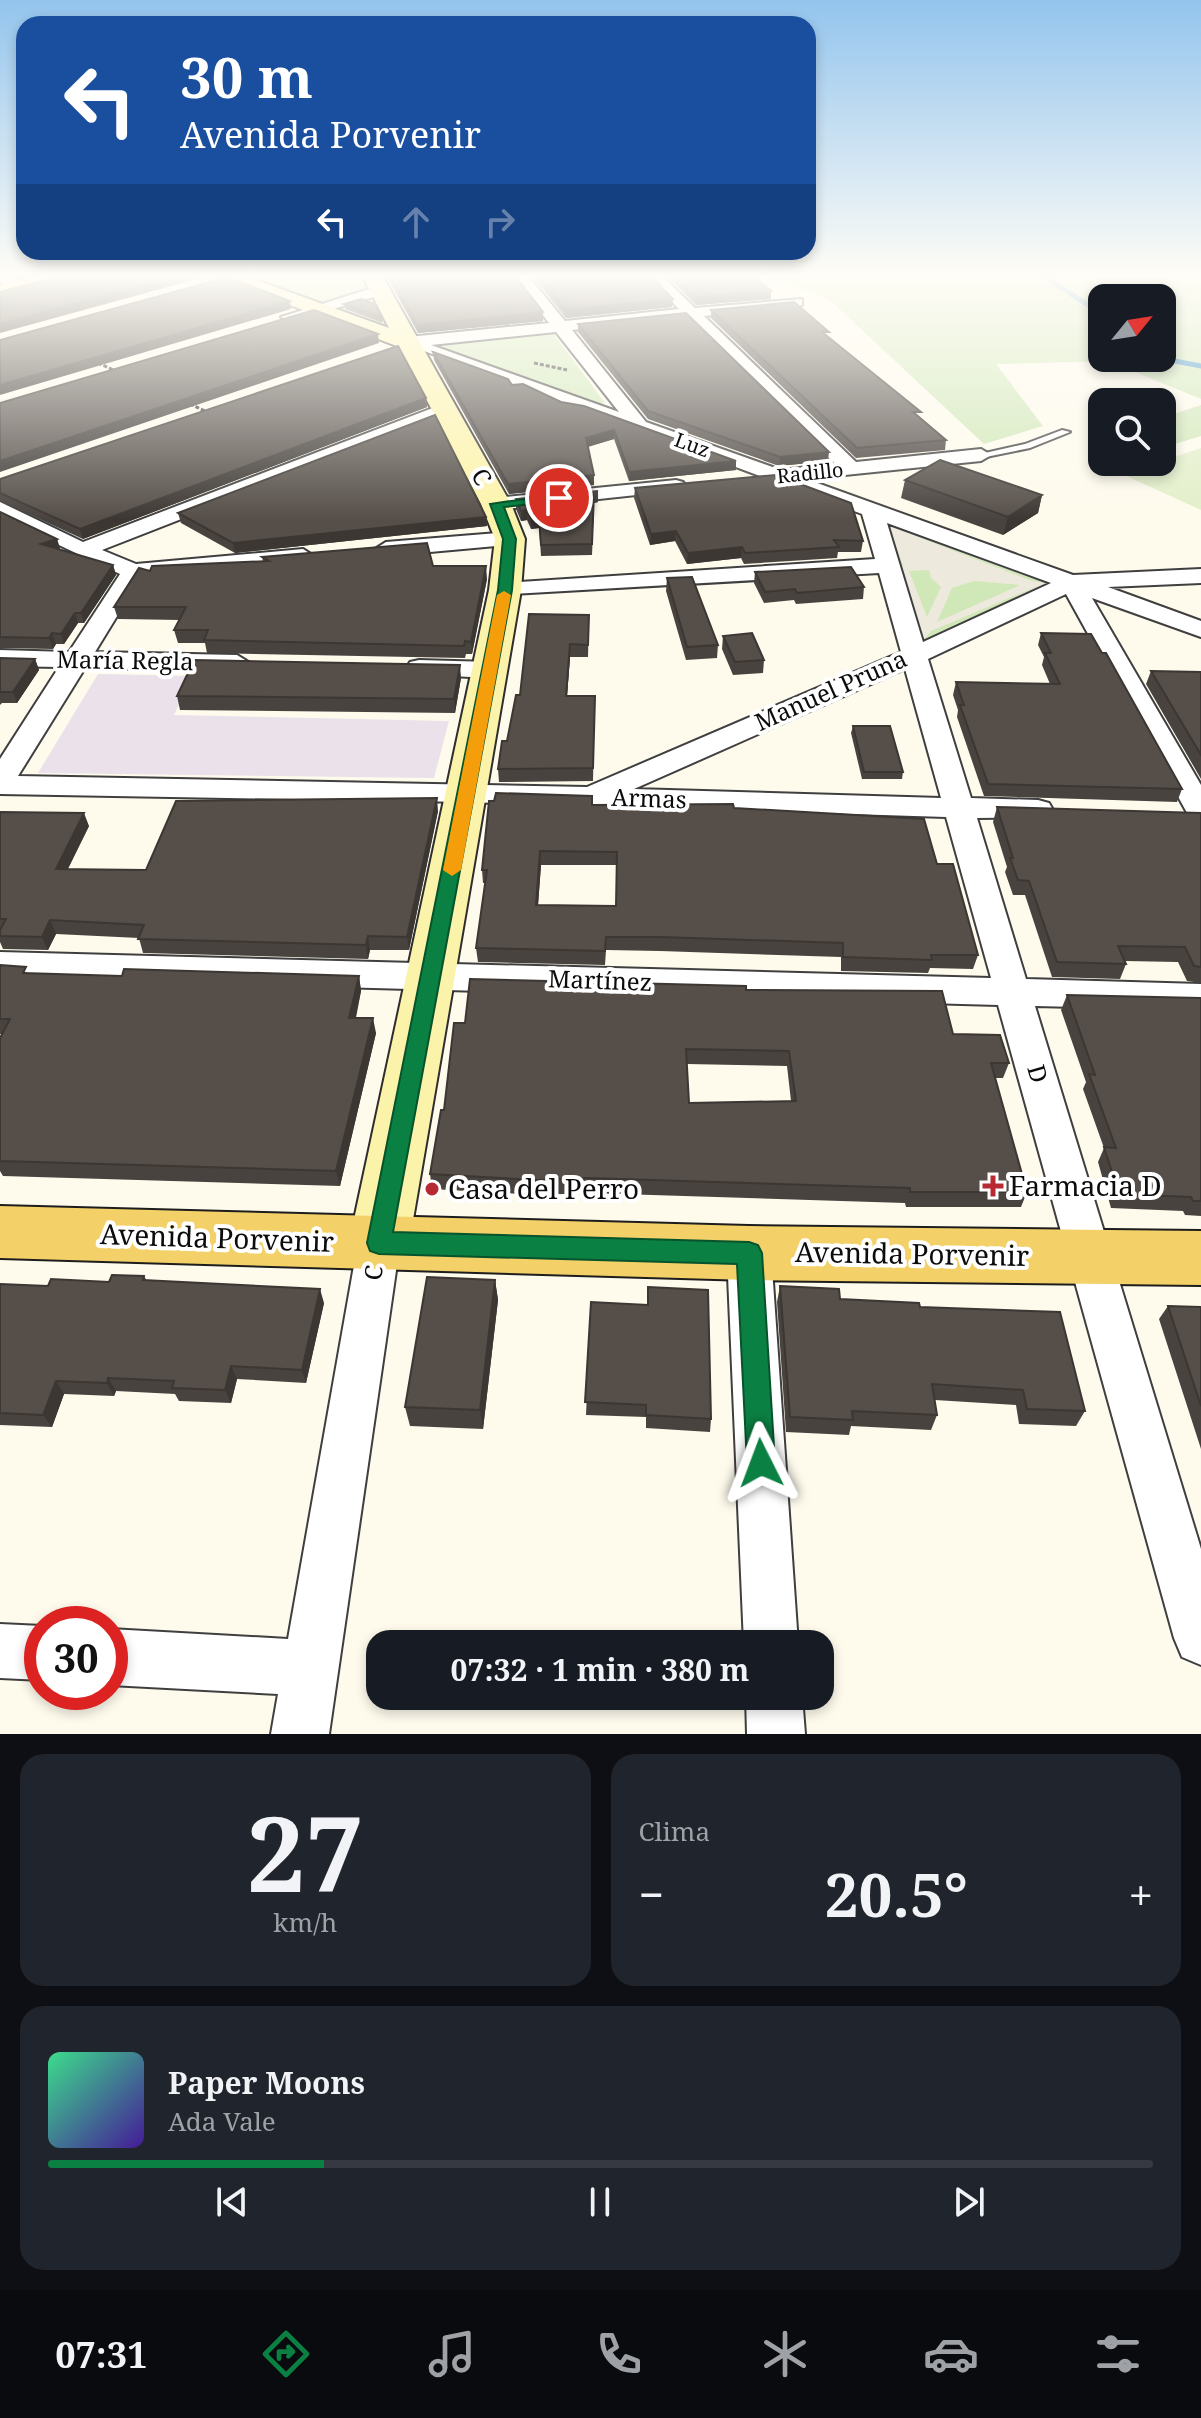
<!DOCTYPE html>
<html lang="es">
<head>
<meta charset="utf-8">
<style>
	body { margin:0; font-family:"Noto Serif",serif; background:#20242c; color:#f1f3f6; height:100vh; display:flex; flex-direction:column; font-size:30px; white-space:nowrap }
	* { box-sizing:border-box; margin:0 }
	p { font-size:26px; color:#9ea1a6 }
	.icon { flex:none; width:44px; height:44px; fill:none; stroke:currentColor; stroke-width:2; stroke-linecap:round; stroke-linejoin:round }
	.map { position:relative; height:1734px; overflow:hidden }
	.side { display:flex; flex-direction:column; gap:20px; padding:20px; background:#0d0f14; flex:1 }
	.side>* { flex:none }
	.hud { position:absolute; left:16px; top:16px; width:800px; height:244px; border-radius:24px; box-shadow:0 4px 12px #0003; background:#1a4fa0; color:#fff; overflow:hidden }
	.needle { width:52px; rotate:60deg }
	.buttons { position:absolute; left:1088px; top:284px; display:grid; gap:16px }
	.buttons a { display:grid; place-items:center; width:88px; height:88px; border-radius:16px; background:#171b24; box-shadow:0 4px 12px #0003; font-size:40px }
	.speed { position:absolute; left:24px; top:1606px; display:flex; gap:16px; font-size:40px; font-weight:700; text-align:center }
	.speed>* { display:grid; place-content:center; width:104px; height:104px; border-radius:50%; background:#171b24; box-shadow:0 4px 12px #0003; line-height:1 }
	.speed .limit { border:12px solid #d22; background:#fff; color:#111 }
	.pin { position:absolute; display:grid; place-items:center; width:68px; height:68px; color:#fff; margin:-34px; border:4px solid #fff; border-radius:50%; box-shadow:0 2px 8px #0007 }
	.me { position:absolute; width:88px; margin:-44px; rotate:357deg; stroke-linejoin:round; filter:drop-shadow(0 0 6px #0008) }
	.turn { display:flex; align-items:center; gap:28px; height:168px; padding:0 32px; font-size:36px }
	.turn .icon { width:104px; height:104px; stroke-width:2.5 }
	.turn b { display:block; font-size:56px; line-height:68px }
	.lanes { display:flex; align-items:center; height:76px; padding:0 32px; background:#0003; justify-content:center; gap:40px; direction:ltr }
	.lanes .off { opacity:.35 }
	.big { font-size:60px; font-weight:700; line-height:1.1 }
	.side .card { flex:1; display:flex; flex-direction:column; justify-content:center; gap:12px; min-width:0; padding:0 28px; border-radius:24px; background:#20242c }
	.side .dial { align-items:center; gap:0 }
	.dial b { font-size:104px; line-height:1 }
	.song { display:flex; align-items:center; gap:24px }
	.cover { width:96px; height:96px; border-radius:12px; background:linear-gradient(135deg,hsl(150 70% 55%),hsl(260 70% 35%)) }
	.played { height:8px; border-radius:4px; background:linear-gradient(90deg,#0b8043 25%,#363941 25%) }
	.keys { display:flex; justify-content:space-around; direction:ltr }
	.heat { display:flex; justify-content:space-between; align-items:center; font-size:44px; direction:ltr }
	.side .tiles { flex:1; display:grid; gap:20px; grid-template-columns:1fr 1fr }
	.card:last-child { grid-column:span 2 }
	.trip { position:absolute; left:366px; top:1630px; width:468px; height:80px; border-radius:24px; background:#171b24; box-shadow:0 4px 12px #0003; font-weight:700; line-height:80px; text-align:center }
	.menu { display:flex; height:128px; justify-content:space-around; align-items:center; background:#090b0e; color:#9ea1a6 }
	.menu .icon { width:56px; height:56px }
	.menu .active { color:#0b8043 }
	.menu b { font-size:36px; color:#f1f3f6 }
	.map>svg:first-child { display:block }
	.industrial { fill:#eae1eb }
	.green { fill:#d0e7b8; fill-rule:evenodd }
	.pitch { fill:#e2efc9 }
	.plaza { fill:#ede9dd; fill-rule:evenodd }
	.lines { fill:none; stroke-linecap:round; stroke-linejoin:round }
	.stream { stroke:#3d91c8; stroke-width:5 }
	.lane-casing { stroke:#3f3f3f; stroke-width:4 }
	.street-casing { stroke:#3f3f3f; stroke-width:4 }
	.secondary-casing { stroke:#2e2e2e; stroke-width:4 }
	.primary-casing { stroke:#1d1d1d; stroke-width:4 }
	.path { stroke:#2e2e2e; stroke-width:3; stroke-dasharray:4 2; stroke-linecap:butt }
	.lane { fill:#fff; fill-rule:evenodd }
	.street { fill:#fff; fill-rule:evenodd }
	.secondary { fill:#fcf3aa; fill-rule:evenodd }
	.primary { fill:#f3d168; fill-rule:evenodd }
	.wall { fill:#49433f; fill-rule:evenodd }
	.shaded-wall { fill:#3c3733 }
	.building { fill:#554e49; stroke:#3c3733; stroke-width:2; fill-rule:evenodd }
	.route { fill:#0b8043; stroke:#07532c; stroke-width:2 }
	.slow { fill:#f59e0b }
	.poi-dot { fill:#b72a31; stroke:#fff; stroke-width:3 }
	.labels { text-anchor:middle; stroke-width:8; stroke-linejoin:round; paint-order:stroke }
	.far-street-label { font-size:20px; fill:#0c0c0c; stroke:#fff }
	.street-label { font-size:24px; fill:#0c0c0c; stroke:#fff }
	.near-poi-label { font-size:28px; fill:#0c0c0c; stroke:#fff; text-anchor:start }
	.near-street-label { font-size:28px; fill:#0c0c0c; stroke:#fff }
</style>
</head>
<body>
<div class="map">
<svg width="1201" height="1734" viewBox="0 0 1201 1734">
	<rect width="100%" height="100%" fill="#fefbed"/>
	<path class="industrial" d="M98,674L192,676L174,715L449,721L434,778L38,773Z"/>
	<path class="green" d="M364,277L369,289L320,302L258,278Z
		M775,277H1201V399L1108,361L996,364L1043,426L984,444L831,301ZM1102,298H1162V358H1102Z
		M553,333L605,403L597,405L426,346Z
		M1201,405V436L1162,448V418Z
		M882,523L892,527L1045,583L922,642Z"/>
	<path class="pitch" d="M1201,448V510L1122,474Z"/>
	<path class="plaza" d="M882,523L1032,581L1045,583L931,631L922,642L904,572L898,571L896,566H903L891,533L884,531ZM929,570L931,578L941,587L927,617L909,571ZM974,581L1020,585L937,622L952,588Z"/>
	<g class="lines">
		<path class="stream" d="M1045,277L1091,307L1102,336
			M1159,358L1201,366"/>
		<defs>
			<path id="lane" d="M1062,430L1070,432L1030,448L981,458L976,455L1025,444Z"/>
			<path id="street" d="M0,277H14L28,286L15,289L0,282Z
				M514,277H529L565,321L679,309L647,277H663L695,308L802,299V305L797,307L704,316L856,462L981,449L991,455L981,461L806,479L1073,575L1201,569V583L1108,587L1201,621V637L1092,598L1201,785V821L1190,818L1186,811L1066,594L928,659L971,798L1038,800L1049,803L1053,810L1049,817L977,818L1026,979L1201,984V1010L1035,1006L1201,1549V1665L1182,1657L1174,1638L998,1005L0,978V952L991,978L946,817L466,802L0,794V759L59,667L0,666V650L69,652L120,574L0,517V502L83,542L443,404L452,410L450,414L102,550L136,564L303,549L314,556L303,563L141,577L95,652L237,655L250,663L237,671L85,668L18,776L587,787L901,652L879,573L497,595L493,590L505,583L875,559L862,514L400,342L408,337L549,323ZM687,318L835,464L781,470L646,422L572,330ZM556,332L619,412L431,345ZM887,523L1051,583L923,642ZM905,669L941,798L634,789Z
				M382,285L390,290L387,293L289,322L281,317Z
				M676,480L683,482L686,486L683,490L496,510L485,504L496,498Z
				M510,532L518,534L521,539L518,544L386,556L375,549L386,542Z
				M419,660L491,662L504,670L491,678L410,674L406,668L410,662Z
				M379,1224L394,1229L400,1243L329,1734H271L278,1694L110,1685V1629L288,1639L358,1243L364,1229Z
				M749,1233L764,1239L771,1253L798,1644H744L727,1253L734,1239Z
				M0,1624L42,1626V1680L0,1678Z
				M746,1696H802L805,1734H747Z"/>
			<path id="secondary" d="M28,277H64L61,281L0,297V285Z
				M217,277H248L389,328L363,277H383L511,504L525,539L521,590L409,1243L400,1262L379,1270L358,1262L349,1243L489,590L495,539L481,504L399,347Z"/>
			<path id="primary" d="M0,1206L749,1226L1201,1231V1285L749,1280L0,1258Z"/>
		</defs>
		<use href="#lane" class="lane-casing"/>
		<use href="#street" class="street-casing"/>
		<use href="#secondary" class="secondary-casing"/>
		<use href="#primary" class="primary-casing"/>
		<path class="path" d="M98,363L118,372
			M534,363L567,370
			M190,404L205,411"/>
		<use href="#lane" class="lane"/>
		<use href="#street" class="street"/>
		<use href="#secondary" class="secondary"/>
		<use href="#primary" class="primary"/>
	</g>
	<path class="wall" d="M387,277H516L543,312V321L418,333Z
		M533,277H652L673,299L672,307L566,318Z
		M668,277H755L771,291V299L696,305Z
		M344,304L382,318L383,323L345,309Z
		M711,310L829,338L946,440L945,450L856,458L711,318Z
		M578,324L828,461L779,466L648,419L578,332Z
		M433,352L512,385L561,402L736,470L629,481L614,439L588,447L594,485L509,494L434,360Z
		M426,398L427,407L83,539L0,501V479Z
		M905,480L1042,495L1038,513L1003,535L901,498Z
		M635,488L863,541L861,552H838L837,558L744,564L741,558L687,564L675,541L650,545L634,498Z
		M598,491V502L594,503L592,555L541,556L539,528L531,529L527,520L521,521L516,509V499Z
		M0,512L57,539L60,549H58L113,565L116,575L84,623H78L64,644H56L53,649L0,648Z
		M178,513L486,517L487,526L235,553L181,523Z
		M262,557L433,566L487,579L472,654H466L465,658L207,653L205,643H178L174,630L180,620L118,619L114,607L150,571L263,561Z
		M755,572L864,587L863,599L796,604L794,600L764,603L754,583Z
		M667,578L718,645L717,658L686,660L666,591Z
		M589,615L588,657H570L567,696H595L593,781L499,782L498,769L520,695Z
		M1041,633L1102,653L1182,789L1177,802L984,796L957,717L958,710L953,695L956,682L1050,684L1042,665L1044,657L1038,645Z
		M723,636L764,660L763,673L733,675L722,649Z
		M0,658L35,659L39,670L17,703H2L0,705Z
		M1151,671L1201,672V779L1146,684Z
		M461,678L455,713L180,710L177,696Z
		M853,726L903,772L902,779H862L851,733Z
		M592,805L734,808L937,864L978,955L973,969L930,968L928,973L841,971V957L660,951L606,950L605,965L478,962L476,948L485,883H483L482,870ZM541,865H616V906L538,905Z
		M997,807L1201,813V983L1187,981L1178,962L1125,961L1126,964L1120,979L1052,977L1025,895H1013L1005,872L1007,867L993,822Z
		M438,811L409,950H370L368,959L143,953L139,938L56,934L48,950L3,949L0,942V812L89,826L68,869L146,870Z
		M0,965L29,973L122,976H359L361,991L356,1018L376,1033L340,1186L3,1176L0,1171V1038L2,1034H0Z
		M746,990L953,1034L1009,1063L1003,1078H995L1027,1192L1021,1207H906L905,1203L588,1193L537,1195L432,1189L430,1174L465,1023ZM687,1064L787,1066L791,1101L689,1103Z
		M1067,995L1201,998V1216L1185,1215L1183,1211L1111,1208L1098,1162L1104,1148L1083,1089L1086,1082L1061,1010Z
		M144,1276L147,1281L324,1303L306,1383L237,1379L231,1403L179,1401L175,1394L116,1391L114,1396L64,1394L52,1427L0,1425V1284L48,1286L109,1282Z
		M495,1280L498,1300L483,1429L410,1426L405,1407Z
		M780,1286L840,1299L920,1307L1085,1411L1076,1426L1019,1424L1016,1405L935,1400L937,1415L931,1430L851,1426L849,1435L786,1432L777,1302Z
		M591,1302L711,1419L710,1432L646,1428V1417L586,1415Z
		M1168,1306L1201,1307V1449L1159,1319Z"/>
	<path class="shaded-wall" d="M174,277H204L0,333V324Z
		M771,291V299L696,305V297Z
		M673,299L672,307L566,318V310Z
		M290,301L291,309L0,395V385Z
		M543,312V321L418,333L417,325Z
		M378,334L379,343L0,472V461Z
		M426,398L427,407L83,539L80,529Z
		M614,430V439L586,447V438Z
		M829,452L828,461L779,466L780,457Z
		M736,461V470L629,481V472Z
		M594,475V485L509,494L508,484Z
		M598,491V502L594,503L592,555L594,492Z
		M1042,495L1038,513L1003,535L1008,517Z
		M527,510V520L521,521V511Z
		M486,517L487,526L235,553L233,543Z
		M539,517V528L531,529V518Z
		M676,531L675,541L650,545L651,534Z
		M57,539L60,549L45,555L41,544Z
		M742,547L741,558L687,564L688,553Z
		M113,565L116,575L84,623L81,613Z
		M486,566L487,579L472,654L471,642Z
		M75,613L78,623L64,644L61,634Z
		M52,633L56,644L53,649L49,638Z
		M570,644V657L566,709V696Z
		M35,659L39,670L17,703L13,692Z
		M460,665L461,678L455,713L454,699Z
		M437,798L438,811L409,950L407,937Z
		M84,813L89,826L61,882L56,869Z
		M540,851L541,865L537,919L536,905Z
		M50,920L56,934L48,950L42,937Z
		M368,936L370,950L368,959L366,945Z
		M359,976L361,991L352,1033L349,1018Z
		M373,1018L376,1033L340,1186L336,1171Z
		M495,1280L498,1300L483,1429L480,1410Z
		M320,1289L324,1303L306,1383L302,1370Z
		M231,1366L237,1379L231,1403L225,1390Z
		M108,1378L116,1391L114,1396L107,1383Z
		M56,1381L64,1394L52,1427L43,1415Z"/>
	<path class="building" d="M55,277H174L0,324V292Z
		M228,277L290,301L0,385V340Z
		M391,277H516L543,312L417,325Z
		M539,277H652L673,299L566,310Z
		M676,277H755L771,291L696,297Z
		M361,299L375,304L382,318L344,304Z
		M794,302L829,332H822L921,412H913L946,440L857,448L711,310Z
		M314,310L378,334L0,461V403Z
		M686,313L829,452L780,457L648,411L578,324Z
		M398,346L426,398L80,529L0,493V479Z
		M433,352L508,379L512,385L523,384L561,402L584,406L736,461L629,472L614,430L586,438L594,475L508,484Z
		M435,415L486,517L233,543L178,513Z
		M940,460L1042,495L1008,517L905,480Z
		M776,475L851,503L863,541L834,540L839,547L745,553L742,547L688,553L676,531L651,534L635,488Z
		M598,491L594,492L592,544L541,545L539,517L531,518L527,510L521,511L516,499Z
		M0,512L57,539L41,544L113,565L81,613H75L61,634L52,633L49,638L0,637Z
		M427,543L433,566H486L471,642L465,641L464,646L204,640L208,630H174L186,607H114L139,568L150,571L152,566L269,561L262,557Z
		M851,567L864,587L797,593L795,589L765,592L755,572Z
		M692,577L718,645L687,647L667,578Z
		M529,614L589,615L588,645L570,644L566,696H595L593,768L498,769L502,741H507L516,695H520Z
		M752,633L764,660L735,662L723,636Z
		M1041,633L1091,634L1102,653H1106L1182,789L988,784L960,705H964L956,682L1060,684L1045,653H1051Z
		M0,658L35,659L13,692H0Z
		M194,660L460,665L454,699L177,696Z
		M1151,671L1201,672V755Z
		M853,726H890L903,772H864Z
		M496,793L592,796V805L733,804L734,808L924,819L937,864H953L978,955H931L932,960L843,957V943L661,937H606L605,951L476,948L487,870H482L489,801H494ZM540,851L617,852L616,906L536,905Z
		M437,798L407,937L368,936L366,945L138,939L144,925L50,920L42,937L0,936V930L6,919H0V812L84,813L56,869L146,870L176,801Z
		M997,807L1201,813V967L1194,966L1185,947L1118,946L1126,964L1057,962L1029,881L1018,880L1010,858H1013Z
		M0,965L26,967L23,973L122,976L124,969L359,976L349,1018H373L336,1171L0,1161V1038L10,1019H0Z
		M470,979L746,986V990L942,991L953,1034L1000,1035L1009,1063H991L1027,1192H910V1188L588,1178L536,1180L430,1174L441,1110H444L454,1023H465ZM686,1049L789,1051L796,1101L689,1103Z
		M1067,995L1201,998V1201H1193L1191,1197L1119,1194L1104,1147L1116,1148L1089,1074L1095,1075Z
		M112,1275L144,1276L143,1280L320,1289L302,1370L231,1366L225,1390L172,1388L174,1381L108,1378L107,1383L56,1381L43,1415L0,1413V1284L48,1286L51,1279L109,1282Z
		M427,1277L495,1280L480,1410L405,1407Z
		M780,1286L839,1289L840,1299L919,1303L920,1307L1060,1312L1085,1411L1027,1409L1023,1390L932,1384L937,1415L852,1411L853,1420L790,1417Z
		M648,1287L708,1290L711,1419L646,1415V1405L585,1402L591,1302L648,1305Z
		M1168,1306L1201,1307V1406Z"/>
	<linearGradient id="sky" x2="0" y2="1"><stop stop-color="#93c4ed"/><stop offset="0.53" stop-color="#fffdf7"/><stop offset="1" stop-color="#fffdf7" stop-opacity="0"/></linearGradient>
	<rect width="1201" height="520" fill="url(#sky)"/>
	<path class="route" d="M559,494L565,498L563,501L504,507L516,539L512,590L393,1232L749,1242L758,1245L762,1253L775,1463L771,1473L761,1477L751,1473L747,1463L737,1264L379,1254L370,1251L367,1243L498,590L503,539L490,504Z"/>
	<path class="slow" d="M504,591L511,595L461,870L452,876L443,870L497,595Z"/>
	<g class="poi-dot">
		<path d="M989 1174h8v8h8v8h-8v8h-8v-8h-8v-8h8z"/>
		<circle cx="432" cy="1189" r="8"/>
	</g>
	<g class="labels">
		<g class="far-street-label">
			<text transform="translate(692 445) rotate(20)" y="7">Luz</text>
			<text transform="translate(810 473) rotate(-6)" y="7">Radillo</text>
		</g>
		<g class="street-label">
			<text transform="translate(481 477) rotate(61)" y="8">C</text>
			<text transform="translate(125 661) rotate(1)" y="8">María Regla</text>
			<text transform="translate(831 691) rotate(-24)" y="8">Manuel Pruna</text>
			<text transform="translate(649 799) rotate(2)" y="8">Armas</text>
			<text transform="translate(600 981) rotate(2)" y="8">Martínez</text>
			<text transform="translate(1037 1074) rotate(74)" y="8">D</text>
			<text transform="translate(374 1273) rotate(-81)" y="8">C</text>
		</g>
		<g class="near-poi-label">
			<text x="1009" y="1196">Farmacia D</text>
			<text x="448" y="1199">Casa del Perro</text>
		</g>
		<g class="near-street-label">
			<text transform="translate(217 1238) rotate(2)" y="10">Avenida Porvenir</text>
			<text transform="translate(912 1254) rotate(1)" y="10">Avenida Porvenir</text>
		</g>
	</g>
</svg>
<div class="buttons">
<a><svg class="needle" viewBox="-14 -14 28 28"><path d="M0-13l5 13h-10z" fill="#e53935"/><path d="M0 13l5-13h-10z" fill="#9ea1a6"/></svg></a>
<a><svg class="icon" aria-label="search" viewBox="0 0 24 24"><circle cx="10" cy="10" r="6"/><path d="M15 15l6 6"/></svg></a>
</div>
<div class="speed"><div class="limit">30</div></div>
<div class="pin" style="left:559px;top:498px;background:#d93025"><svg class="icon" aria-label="arrive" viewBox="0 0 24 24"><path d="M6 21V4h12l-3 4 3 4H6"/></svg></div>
<svg class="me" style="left:761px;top:1463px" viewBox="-20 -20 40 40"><path d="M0-17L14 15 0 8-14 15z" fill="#0b8043" stroke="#fff" stroke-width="4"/></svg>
<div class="trip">07:32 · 1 min · 380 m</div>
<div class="hud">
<div class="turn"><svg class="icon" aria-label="left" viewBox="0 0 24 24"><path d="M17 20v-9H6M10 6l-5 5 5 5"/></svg><div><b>30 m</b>Avenida Porvenir</div></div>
<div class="lanes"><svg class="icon" aria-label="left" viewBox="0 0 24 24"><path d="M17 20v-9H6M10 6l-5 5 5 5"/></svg><svg class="icon off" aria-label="ahead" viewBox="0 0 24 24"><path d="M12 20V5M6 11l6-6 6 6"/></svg><svg class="icon off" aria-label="right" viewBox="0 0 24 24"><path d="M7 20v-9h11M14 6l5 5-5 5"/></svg></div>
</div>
</div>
<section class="side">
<div class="tiles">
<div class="card dial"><b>27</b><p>km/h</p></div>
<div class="card"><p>Clima</p>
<div class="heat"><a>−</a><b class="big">20.5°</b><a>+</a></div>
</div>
<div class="card">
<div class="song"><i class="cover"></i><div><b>Paper Moons</b><p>Ada Vale</p></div></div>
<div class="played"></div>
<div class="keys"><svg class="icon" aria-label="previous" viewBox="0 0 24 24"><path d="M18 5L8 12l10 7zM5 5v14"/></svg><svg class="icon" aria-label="pause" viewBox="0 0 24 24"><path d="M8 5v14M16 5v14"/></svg><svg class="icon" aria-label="next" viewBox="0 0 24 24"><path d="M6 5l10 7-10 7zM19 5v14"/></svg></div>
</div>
</div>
</section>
<nav class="menu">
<b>07:31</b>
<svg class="icon active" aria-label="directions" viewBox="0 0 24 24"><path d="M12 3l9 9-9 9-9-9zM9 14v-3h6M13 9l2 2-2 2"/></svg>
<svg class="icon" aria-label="music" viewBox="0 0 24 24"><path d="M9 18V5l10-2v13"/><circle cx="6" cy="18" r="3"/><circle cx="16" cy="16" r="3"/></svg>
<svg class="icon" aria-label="phone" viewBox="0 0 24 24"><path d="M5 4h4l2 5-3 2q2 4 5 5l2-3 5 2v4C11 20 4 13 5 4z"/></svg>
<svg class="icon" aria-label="climate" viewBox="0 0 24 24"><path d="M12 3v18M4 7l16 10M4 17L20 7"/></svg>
<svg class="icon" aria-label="car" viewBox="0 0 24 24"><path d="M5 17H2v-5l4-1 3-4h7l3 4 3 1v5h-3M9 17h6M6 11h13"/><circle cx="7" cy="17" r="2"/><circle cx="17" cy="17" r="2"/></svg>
<svg class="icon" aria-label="filters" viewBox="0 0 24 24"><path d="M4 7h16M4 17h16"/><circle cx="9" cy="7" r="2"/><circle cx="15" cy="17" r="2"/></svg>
</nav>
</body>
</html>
